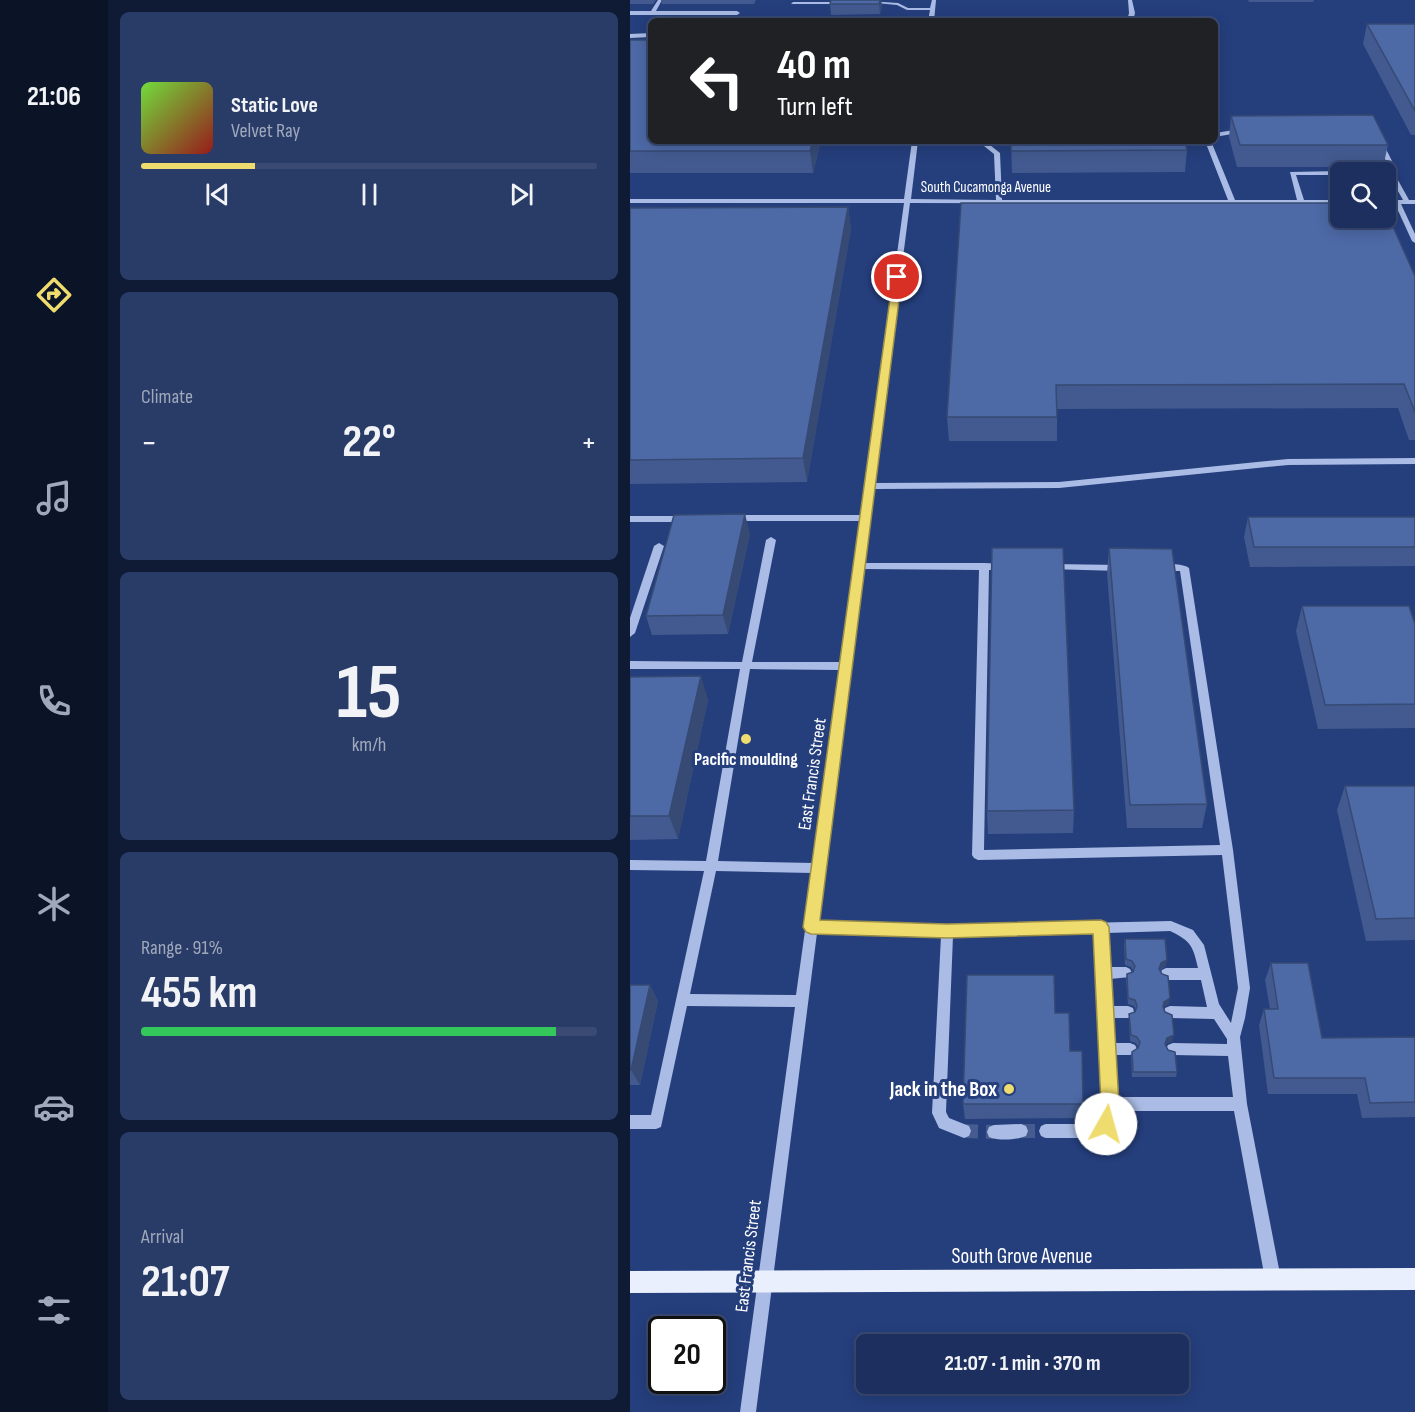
<!DOCTYPE html>
<html lang="en">
<head>
<meta charset="utf-8">
<style>
	body { margin:0; font-family:"Sofia Sans Condensed",sans-serif; background:#293b67; color:#f1f3f6; height:100vh; display:flex; flex-direction:column; font-size:22px; white-space:nowrap }
	* { box-sizing:border-box; margin:0 }
	p { font-size:20px; color:#a0a9bc }
	.icon { flex:none; width:33px; height:33px; fill:none; stroke:currentColor; stroke-width:2; stroke-linecap:round; stroke-linejoin:round }
	.map { position:relative; flex:1; overflow:hidden }
	.details { display:flex; flex-direction:column; gap:12px; padding:12px; background:#0f1a34; width:522px }
	.details>* { flex:none }
	.hud { position:absolute; left:18px; top:18px; width:570px; height:126px; border-radius:9px; box-shadow:0 3px 15px #0003,0 0 0 2px #3a4a73; background:#202124; color:#fff; overflow:hidden }
	.tools { position:absolute; left:700px; top:162px; display:grid; gap:12px }
	.tools a { display:grid; place-items:center; width:66px; height:66px; border-radius:9px; background:#1c2f5e; box-shadow:0 3px 15px #0003,0 0 0 2px #3a4a73; font-size:30px }
	.speed { position:absolute; left:18px; top:1316px; display:flex; gap:12px; font-size:30px; font-weight:700; text-align:center }
	.speed>* { display:grid; place-content:center; width:78px; height:78px; border-radius:50%; background:#1c2f5e; box-shadow:0 3px 15px #0003,0 0 0 2px #3a4a73; line-height:1 }
	.speed .limit { border:3px solid #111; border-radius:9px; background:#fff; color:#111 }
	.pin { position:absolute; display:grid; place-items:center; width:51px; height:51px; color:#fff; margin:-26px; border:3px solid #fff; border-radius:50%; box-shadow:0 2px 6px #0007 }
	.me { position:absolute; width:66px; margin:-33px; rotate:7deg; stroke-linejoin:round; filter:drop-shadow(0 0 4px #0008) }
	.turn { display:flex; align-items:center; gap:21px; height:126px; padding:0 30px; font-size:27px }
	.turn .icon { width:78px; height:78px; stroke-width:2.5 }
	.turn b { display:block; font-size:42px; line-height:51px }
	.big { font-size:45px; font-weight:700; line-height:1.1 }
	.details .card { flex:1; display:flex; flex-direction:column; justify-content:center; gap:9px; min-width:0; padding:0 21px; border-radius:9px; background:#293b67 }
	.details .dial { align-items:center; gap:0 }
	.dial b { font-size:78px; line-height:1 }
	.song { display:flex; align-items:center; gap:18px }
	.cover { width:72px; height:72px; border-radius:9px; background:linear-gradient(135deg,hsl(100 70% 55%),hsl(0 70% 35%)) }
	.played { height:6px; border-radius:3px; background:linear-gradient(90deg,#efdc6e 25%,#3a4a73 25%) }
	.keys { display:flex; justify-content:space-around; direction:ltr }
	.heat { display:flex; justify-content:space-between; align-items:center; font-size:33px; direction:ltr }
	.charge { height:9px; border-radius:4px; background:linear-gradient(90deg,#34c759 91%,#3a4a73 0) }
	.trip { position:absolute; left:226px; top:1334px; width:333px; height:60px; border-radius:9px; background:#1c2f5e; box-shadow:0 3px 15px #0003,0 0 0 2px #3a4a73; font-weight:700; line-height:60px; text-align:center }
	main { display:flex; flex:1; min-height:0 }
	.dock { display:flex; flex-direction:column; width:108px; justify-content:space-around; align-items:center; background:#0b1326; color:#a0a9bc }
	.dock .icon { width:42px; height:42px }
	.dock .current { color:#efdc6e }
	.dock b { font-size:27px; color:#f1f3f6 }
	.map>svg:first-child { display:block }
	.lines { fill:none; stroke-linecap:round; stroke-linejoin:round }
	.minor-tunnel { stroke:#465c90; stroke-width:14; stroke-dasharray:14 8; stroke-linecap:butt }
	.minor { fill:#aabce5; fill-rule:evenodd }
	.major { fill:#eaeffd; fill-rule:evenodd }
	.wall { fill:#425a8f }
	.shaded-wall { fill:#364a74 }
	.building { fill:#4d69a6; stroke:#364a74; stroke-width:1.5 }
	.route { fill:#efdc6e; stroke:#9b8f48; stroke-width:1.5 }
	.poi-dot { fill:#efdc6e; stroke:#253f7d; stroke-width:2 }
	.labels { text-anchor:middle; stroke-width:6; stroke-linejoin:round; paint-order:stroke }
	.far-street-label { font-size:15px; fill:#fff; stroke:#253f7d }
	.poi-label { font-size:18px; font-weight:bold; fill:#fff; stroke:#253f7d }
	.street-label { font-size:18px; fill:#fff; stroke:#253f7d }
	.near-poi-label { font-size:21px; font-weight:bold; fill:#fff; stroke:#253f7d; text-anchor:end }
	.near-street-label { font-size:21px; fill:#fff; stroke:#253f7d }
</style>
</head>
<body>
<main>
<nav class="dock">
<b>21:06</b>
<svg class="icon current" aria-label="directions" viewBox="0 0 24 24"><path d="M12 3l9 9-9 9-9-9zM9 14v-3h6M13 9l2 2-2 2"/></svg>
<svg class="icon" aria-label="music" viewBox="0 0 24 24"><path d="M9 18V5l10-2v13"/><circle cx="6" cy="18" r="3"/><circle cx="16" cy="16" r="3"/></svg>
<svg class="icon" aria-label="phone" viewBox="0 0 24 24"><path d="M5 4h4l2 5-3 2q2 4 5 5l2-3 5 2v4C11 20 4 13 5 4z"/></svg>
<svg class="icon" aria-label="climate" viewBox="0 0 24 24"><path d="M12 3v18M4 7l16 10M4 17L20 7"/></svg>
<svg class="icon" aria-label="car" viewBox="0 0 24 24"><path d="M5 17H2v-5l4-1 3-4h7l3 4 3 1v5h-3M9 17h6M6 11h13"/><circle cx="7" cy="17" r="2"/><circle cx="17" cy="17" r="2"/></svg>
<svg class="icon" aria-label="filters" viewBox="0 0 24 24"><path d="M4 7h16M4 17h16"/><circle cx="9" cy="7" r="2"/><circle cx="15" cy="17" r="2"/></svg>
</nav>
<section class="details">
<div class="card">
<div class="song"><i class="cover"></i><div><b>Static Love</b><p>Velvet Ray</p></div></div>
<div class="played"></div>
<div class="keys"><svg class="icon" aria-label="previous" viewBox="0 0 24 24"><path d="M18 5L8 12l10 7zM5 5v14"/></svg><svg class="icon" aria-label="pause" viewBox="0 0 24 24"><path d="M8 5v14M16 5v14"/></svg><svg class="icon" aria-label="next" viewBox="0 0 24 24"><path d="M6 5l10 7-10 7zM19 5v14"/></svg></div>
</div>
<div class="card"><p>Climate</p>
<div class="heat"><a>−</a><b class="big">22°</b><a>+</a></div>
</div>
<div class="card dial"><b>15</b><p>km/h</p></div>
<div class="card"><p>Range · 91%</p><b class="big">455 km</b><div class="charge"></div></div>
<div class="card"><p>Arrival</p><b class="big">21:07</b></div>
</section>
<div class="map">
<svg width="785" height="1412" viewBox="0 0 785 1412">
	<rect width="100%" height="100%" fill="#253f7d"/>
	<g class="lines">
		<path class="minor-tunnel" d="M334,1131L364,1132
			M391,1131H416"/>
		<path class="minor" d="M28,0H32L26,11H107L110,13L107,15H0V11H21Z
			M302,0H306L304,21H298L300,10H277L267,5L236,2L238,1L268,3L278,8H300Z
			M498,0H502L505,13L503,21H497L499,13Z
			M163,2H213L215,3L213,4H161Z
			M21,33V37L0,38V34Z
			M611,129L614,131L613,132L585,137V133Z
			M282,141H288L281,199L366,200L364,154L354,146V141H360V145L370,153L372,200H598L575,141H581L605,200H667L660,172L711,171L714,172H711V175H666L674,200H711V204L280,203L244,483L429,482L658,459L785,458V464L658,465L429,488L244,489L234,563H354L376,564L381,567L376,570H359L354,850L590,845L550,571H532L527,568C534,563 552,563 559,568L603,850L620,988L615,1018L610,1037L617,1104L651,1279L648,1284L643,1287L638,1284L635,1279L604,1111H486L481,1129L462,1138H416L411,1136L409,1131L411,1126L416,1124H461L470,1120L473,1104L465,933L323,936L316,1112L319,1118L339,1126L341,1131L339,1136L334,1138L309,1128L302,1113L311,936L187,933L126,1412H110L165,1007L57,1006L31,1127L26,1129H0V1115H21L74,871L0,870V860L76,861L110,669H0V661L112,662L136,540L141,537L146,540L122,662H211L231,521H103L98,518L103,515H231L274,203H0V199H274ZM233,569L349,570L342,855L344,858L348,860L592,855L608,988L601,1023L589,1004L574,945L563,930L541,921L317,926L189,922ZM120,669L210,670L184,863L88,861ZM86,871L183,873L166,995L60,994ZM540,931C561,941 563,946 568,968H536L532,970L530,974L532,978L536,980H571L577,1007L540,1006L535,1008L534,1012L535,1016L540,1018L584,1019L597,1039V1044L543,1043L538,1045L536,1049L538,1053L543,1055L598,1056L603,1097H486L484,1055H500L505,1053L507,1049L505,1045L500,1043H483L482,1018H498L503,1016L504,1012L503,1008L498,1006H481L480,979L500,977L502,973L500,969L496,967H479L477,933Z
			M750,141L753,143L763,163L764,173L779,200H785V204H771L785,234V243L782,241L765,204H756V200H773L759,175L753,172L758,171L757,163L747,143Z
			M0,516H58L63,519L58,522H0Z
			M29,543L34,546L5,633L0,637V618L24,546Z
			M421,564L490,565L495,568L490,571L418,569L416,567Z
			M391,1124L396,1126L398,1131L396,1136C386,1140 369,1141 359,1137L357,1132L359,1127L364,1125Z"/>
		<path class="major" d="M785,1268V1290L0,1293V1271Z"/>
	</g>
	<path class="wall" d="M0,0H26L23,4H0Z
		M31,0H126L124,4H32Z
		M251,0L252,6L250,14L201,15L200,4Z
		M618,0H684L683,2H619Z
		M737,24H785V135H781L733,44Z
		M0,40L191,141L183,173H0Z
		M601,116L758,145L753,167H607L599,137Z
		M381,141L557,150L555,172L382,173Z
		M218,207L221,229L177,482L0,484V208Z
		M785,276V440H779L768,408L427,409V441H319L317,417Z
		M618,517H785V566L620,567L614,537Z
		M120,534L98,634L22,635L16,616Z
		M479,548L577,804L572,828H497L477,573Z
		M672,606L785,624V728L688,729L666,631Z
		M0,677L78,700L48,839L0,840Z
		M715,786H785V940L736,941L707,810Z
		M444,810L443,833L358,834L357,811Z
		M495,939L536,966L530,970L539,1004L533,1007L542,1041L536,1044V1045L547,1072L546,1077H502L501,1057L502,1052L508,1048V1047L506,1043L500,1041L499,1020V1014L505,1012L506,1010L504,1006L498,1004L496,980L497,974L503,972V971L501,967L495,965L494,945Z
		M641,963L692,1038L785,1037V1117L732,1118L727,1094H638L629,1025L634,1009H640L635,980Z
		M0,985H20L28,1001L10,1085H0Z
		M425,1013L440,1051L453,1104L452,1118L335,1119L333,1104Z"/>
	<path class="shaded-wall" d="M250,0H251L252,6L250,14L249,4Z
		M183,141H191L183,173L180,151Z
		M218,207L221,229L177,482L173,458Z
		M115,514L120,534L98,634L93,615Z
		M71,676L78,700L48,839L39,816Z
		M537,960L536,966L530,969L528,975L531,963Z
		M20,985L28,1001L10,1085L1,1070Z
		M540,998L539,1004L533,1007L534,1002Z
		M544,1035L542,1041L536,1044L534,1050L537,1038Z"/>
	<path class="building" d="M201,0H250L249,4H200Z
		M737,24H785V111Z
		M0,40H21V141H183L180,151H0Z
		M743,115L758,145H610L601,116Z
		M381,141H555L557,150L381,151Z
		M331,203H711V218H756V211L785,276V412L774,384L426,385L427,417H317Z
		M218,207L173,458L0,460V208Z
		M115,514L93,615L16,616L44,515Z
		M618,517H785V547H624Z
		M362,548H433L444,810L357,811Z
		M479,548L542,549L577,804L500,805Z
		M672,606H779L785,624V704L695,705Z
		M71,676L39,816H0V677Z
		M715,786H785V918L746,919Z
		M495,939H535L537,960L531,963L529,969L532,974L538,976L540,998L534,1002L533,1007L535,1012L542,1015L544,1035L537,1038L535,1044L538,1050L545,1052L547,1072H503L502,1052L508,1048L510,1042L507,1037L501,1035L499,1014L505,1012L507,1006L505,1000L498,998L497,974L503,972L505,966L502,961L496,959Z
		M641,963H678L692,1038L785,1037V1102L740,1103L735,1078H644L634,1009H648Z
		M337,975H424L425,1013H439L440,1051H452L453,1104H333Z
		M0,985H20L1,1070H0Z"/>
	<path class="route" d="M267,274L272,277L190,920L317,924L471,920L476,922L479,927L489,1104L482,1130L476,1132L470,1130L467,1124L471,1104L463,934L317,938L181,934L176,932L173,927L263,277Z"/>
	<g class="poi-dot">
		<circle cx="116" cy="739" r="6"/>
		<circle cx="379" cy="1089" r="6"/>
	</g>
	<g class="labels">
		<g class="far-street-label">
			<text x="356" y="192">South Cucamonga Avenue</text>
		</g>
		<g class="poi-label">
			<text x="116" y="765">Pacific moulding</text>
		</g>
		<g class="street-label">
			<text transform="translate(182 774) rotate(-82)" y="6">East Francis Street</text>
			<text transform="translate(118 1256) rotate(-83)" y="6">East Francis Street</text>
		</g>
		<g class="near-poi-label">
			<text x="367" y="1096">Jack in the Box</text>
		</g>
		<g class="near-street-label">
			<text x="392" y="1263">South Grove Avenue</text>
		</g>
	</g>
</svg>
<div class="tools">
<a><svg class="icon" aria-label="search" viewBox="0 0 24 24"><circle cx="10" cy="10" r="6"/><path d="M15 15l6 6"/></svg></a>
</div>
<div class="speed"><div class="limit">20</div></div>
<div class="pin" style="left:267px;top:277px;background:#d93025"><svg class="icon" aria-label="arrive" viewBox="0 0 24 24"><path d="M6 21V4h12l-3 4 3 4H6"/></svg></div>
<svg class="me" style="left:476px;top:1124px" viewBox="-20 -20 40 40"><circle r="19" fill="#fff"/><path d="M0-13L10 11 0 6-10 11z" fill="#efdc6e"/></svg>
<div class="trip">21:07 · 1 min · 370 m</div>
<div class="hud">
<div class="turn"><svg class="icon" aria-label="left" viewBox="0 0 24 24"><path d="M17 20v-9H6M10 6l-5 5 5 5"/></svg><div><b>40 m</b>Turn left</div></div>
</div>
</div>
</main>
</body>
</html>
